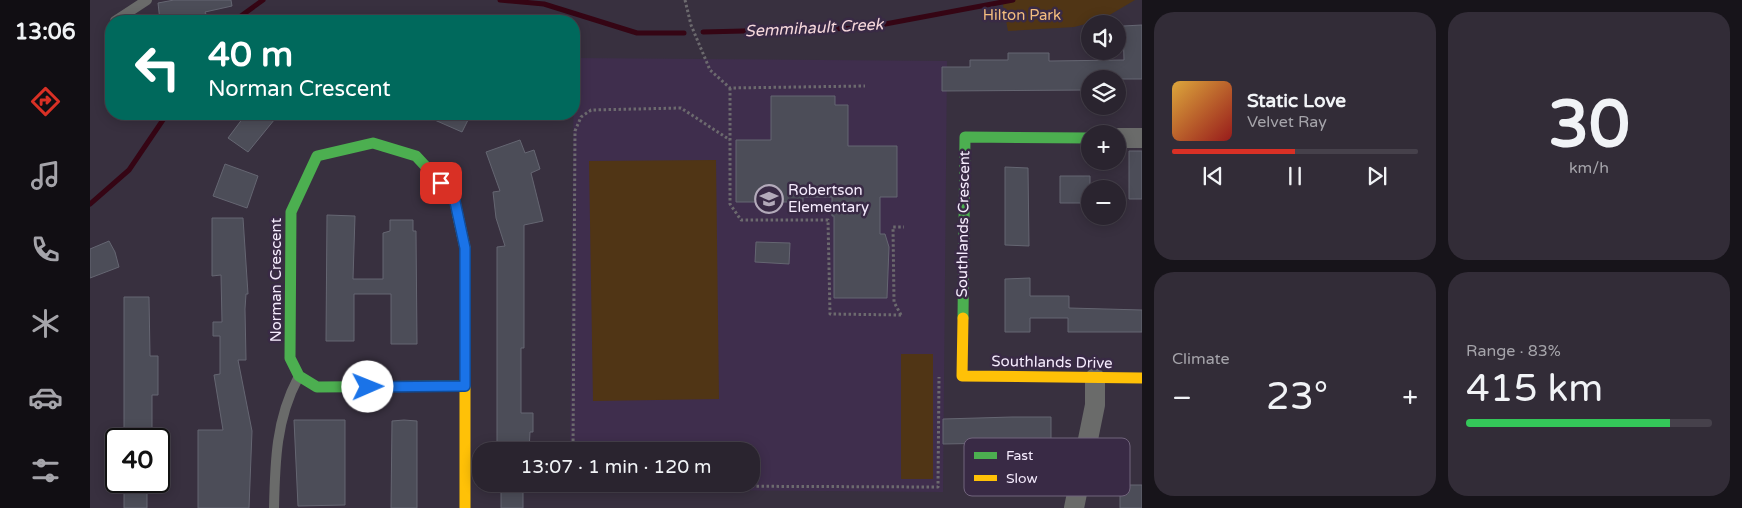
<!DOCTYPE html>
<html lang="en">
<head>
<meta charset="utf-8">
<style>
	body { margin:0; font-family:"Varela Round",sans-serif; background:#322c37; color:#f1f3f6; height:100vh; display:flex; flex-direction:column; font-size:19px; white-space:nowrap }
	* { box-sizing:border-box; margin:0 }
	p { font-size:16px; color:#a5a4aa }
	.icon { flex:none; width:28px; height:28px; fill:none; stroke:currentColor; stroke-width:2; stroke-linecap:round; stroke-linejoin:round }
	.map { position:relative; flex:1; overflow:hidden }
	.details { display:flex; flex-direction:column; gap:12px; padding:12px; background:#17141a; width:600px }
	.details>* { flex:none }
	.guide { position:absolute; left:15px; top:15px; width:475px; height:105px; border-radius:20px; box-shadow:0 2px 12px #0003,0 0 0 1px #46414b; background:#00695c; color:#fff; overflow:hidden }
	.tools { position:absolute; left:991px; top:15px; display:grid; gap:10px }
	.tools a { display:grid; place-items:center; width:45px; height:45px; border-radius:50%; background:#2a242f; box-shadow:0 2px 12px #0003,0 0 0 1px #46414b; font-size:25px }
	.speed { position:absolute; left:15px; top:428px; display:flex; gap:10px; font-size:25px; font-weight:700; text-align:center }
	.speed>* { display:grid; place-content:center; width:65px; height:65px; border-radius:50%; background:#2a242f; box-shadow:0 2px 12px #0003,0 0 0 1px #46414b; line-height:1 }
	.speed .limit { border:2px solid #111; border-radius:8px; background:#fff; color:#111 }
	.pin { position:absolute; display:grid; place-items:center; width:42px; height:42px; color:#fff; margin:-21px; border-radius:10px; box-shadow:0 2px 8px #0006 }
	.me { position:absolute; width:55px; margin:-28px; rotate:89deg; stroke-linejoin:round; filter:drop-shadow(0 0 4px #0008) }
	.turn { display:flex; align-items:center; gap:18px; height:105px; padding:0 20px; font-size:22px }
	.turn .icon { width:65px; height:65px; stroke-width:2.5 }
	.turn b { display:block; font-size:35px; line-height:42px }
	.big { font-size:38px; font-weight:600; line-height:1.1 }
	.details .widget { flex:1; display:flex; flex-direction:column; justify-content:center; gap:8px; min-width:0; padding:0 18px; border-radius:20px; background:#322c37 }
	.details .dial { align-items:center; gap:0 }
	.dial b { font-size:65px; line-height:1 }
	.song { display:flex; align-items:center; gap:15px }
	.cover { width:60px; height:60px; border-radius:8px; background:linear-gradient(135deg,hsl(40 70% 55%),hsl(0 70% 35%)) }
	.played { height:5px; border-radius:2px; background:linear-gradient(90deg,#d93025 50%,#46414b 50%) }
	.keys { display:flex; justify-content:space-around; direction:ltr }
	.heat { display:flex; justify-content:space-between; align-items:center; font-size:28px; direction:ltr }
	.charge { height:8px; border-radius:4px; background:linear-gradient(90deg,#34c759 83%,#46414b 0) }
	.details .tiles { flex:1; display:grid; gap:12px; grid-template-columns:repeat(2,1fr) }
	.trip { position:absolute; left:382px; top:442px; width:288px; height:50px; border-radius:20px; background:#2a242f; box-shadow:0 2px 12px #0003,0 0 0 1px #46414b; font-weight:600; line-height:50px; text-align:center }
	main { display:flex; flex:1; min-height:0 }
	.dock { display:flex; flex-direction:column; width:90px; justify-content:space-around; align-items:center; background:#110e13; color:#a5a4aa }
	.dock .icon { width:35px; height:35px }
	.dock .active { color:#d93025 }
	.dock b { font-size:22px; color:#f1f3f6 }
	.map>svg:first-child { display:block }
	.built { fill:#3f2e4d }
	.green { fill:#503515 }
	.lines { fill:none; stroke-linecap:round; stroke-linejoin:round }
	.stream { stroke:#350514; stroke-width:5 }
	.building { fill:#4c4d58; stroke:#656672 }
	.path { stroke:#6c6a6e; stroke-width:3; stroke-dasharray:2.5 2.5; stroke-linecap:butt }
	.lane { stroke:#6a6b6a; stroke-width:10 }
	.street { stroke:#6a6b6a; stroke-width:20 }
	.fast { stroke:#4caf50; stroke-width:11 }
	.slow { stroke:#ffc107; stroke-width:11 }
	.route-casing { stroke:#114b97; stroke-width:12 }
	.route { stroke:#1a73e8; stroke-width:9 }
	.labels { text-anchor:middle; stroke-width:5; stroke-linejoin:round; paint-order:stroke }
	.park-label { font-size:15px; fill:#f4bd7f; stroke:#392a45 }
	.poi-label { font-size:15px; fill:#f5ebfd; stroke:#392a45; text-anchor:start }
	.street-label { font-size:15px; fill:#f5ebfd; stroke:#392a45 }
	.water-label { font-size:16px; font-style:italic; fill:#f6d8dc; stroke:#392a45 }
	.key { fill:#392a45; stroke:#71647c; stroke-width:1 }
	.key-label { font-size:14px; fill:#f5ebfd }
</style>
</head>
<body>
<main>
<nav class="dock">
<b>13:06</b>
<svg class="icon active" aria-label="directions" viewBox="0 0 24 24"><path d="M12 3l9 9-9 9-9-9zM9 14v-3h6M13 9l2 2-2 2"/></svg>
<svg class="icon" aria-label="music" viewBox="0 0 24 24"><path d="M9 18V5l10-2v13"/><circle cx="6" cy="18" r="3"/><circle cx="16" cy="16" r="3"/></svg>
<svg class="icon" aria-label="phone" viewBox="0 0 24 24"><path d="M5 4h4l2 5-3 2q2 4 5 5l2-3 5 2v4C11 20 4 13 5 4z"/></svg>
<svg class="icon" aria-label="climate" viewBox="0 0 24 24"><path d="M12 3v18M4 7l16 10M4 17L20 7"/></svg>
<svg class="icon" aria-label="car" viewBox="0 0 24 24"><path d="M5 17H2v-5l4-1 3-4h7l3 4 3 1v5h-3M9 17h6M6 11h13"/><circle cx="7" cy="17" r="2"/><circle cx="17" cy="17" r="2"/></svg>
<svg class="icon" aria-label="filters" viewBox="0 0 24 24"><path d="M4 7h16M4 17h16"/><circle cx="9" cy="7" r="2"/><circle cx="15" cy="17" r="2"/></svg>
</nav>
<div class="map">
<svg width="1052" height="508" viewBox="0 0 1052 508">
	<rect width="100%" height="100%" fill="#38303f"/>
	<path class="built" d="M484,58L857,61L853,492L479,489L480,484H661V451H480Z"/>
	<path class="green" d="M912,0H1045L1011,20L984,27L918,31Z
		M626,160L629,399L503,401L499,161Z
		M811,354H843V479H811Z"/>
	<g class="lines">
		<path class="stream" d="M410,0L454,4L547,33H594
			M144,21L173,0
			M613,32L774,28L923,0
			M0,204L39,170L77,114"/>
	</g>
	<path class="building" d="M84,0H141L142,6L115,12L116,14L111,15L112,21H70L68,3Z
		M1052,25V79H1000V90L852,91V67H880V60H918V53H959V61L1034,60L1033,26Z
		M681,96H745V105H758V146H807V197H790V234H795L799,247L797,298H744V216H742V197H713V202H646V140H681Z
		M156,114H189L158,152L138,138Z
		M331,114H381L372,132Z
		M430,140L435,153L444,150L450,169L441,173L453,221L434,225V348H431V413H443V432H440L439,451H407V247L415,246L406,218L403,192L410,191L396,152Z
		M1039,151H1052V199H1039Z
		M135,164L168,176L157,208L123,196Z
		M915,167L938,168L939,246L915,245Z
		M970,176H1000V203H970Z
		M237,215L265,216L263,279H293V233L300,231V220H323V231H326L327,344H301V294H264V341H236Z
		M122,218H153L158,294H156L155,309L156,360H148L162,431L159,508H108V430H133L124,375L130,374V336H123V322H132L131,275L122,276Z
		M19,241L25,252L29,267L0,278V249Z
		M666,242L700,243L699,264L665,262Z
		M940,278V296H979V308L1052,310V332H978V318H940V332H915V279Z
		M34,297H59L60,356H68V395H62V439H34Z
		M922,417H961V442L853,444V419Z
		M204,420H255V505L208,506Z
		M314,420L327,421V508H301L302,421Z
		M34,481H57V508H34Z
		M411,484H433V508H411Z
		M1030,485H1052V508H1030Z"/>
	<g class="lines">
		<path class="path" d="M595,0L601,25L620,70L640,88L775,86
			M640,88V204L651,220H738L740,314L812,315
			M811,315L804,302L803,227H814
			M483,451L485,131L491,117L501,110L591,108L640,140
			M587,484L591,486L848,487L849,377"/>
		<path class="lane" d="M25,21L57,0
			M184,508C185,462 186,419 208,378"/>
		<path class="street" d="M1028,138H1052
			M984,508L1005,405V378"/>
		<path class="fast" d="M368,216L364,197L326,156L283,143L227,156L201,212L200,358L209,376L227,387L375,386
			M873,318L875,137L1000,138"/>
		<path class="slow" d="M368,216L375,248V508
			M873,318L872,376L1052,378"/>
	</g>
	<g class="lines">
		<defs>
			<path id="route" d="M278,387L375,386V248L364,197L351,183"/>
		</defs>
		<use href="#route" class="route-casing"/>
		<use href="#route" class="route"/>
	</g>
	<defs>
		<symbol id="school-ring" viewBox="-11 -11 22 22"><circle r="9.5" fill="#392a45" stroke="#b3aaba" stroke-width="1.5"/><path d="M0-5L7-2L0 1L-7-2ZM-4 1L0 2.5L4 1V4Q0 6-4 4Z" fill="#b3aaba"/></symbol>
	</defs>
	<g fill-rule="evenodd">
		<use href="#school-ring" x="663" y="183" width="32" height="32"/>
	</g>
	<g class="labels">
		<g class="park-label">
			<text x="932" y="20">Hilton Park</text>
		</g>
		<g class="poi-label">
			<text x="698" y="195">Robertson<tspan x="698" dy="17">Elementary</tspan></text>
		</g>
		<g class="street-label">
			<text transform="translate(873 224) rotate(-89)" y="5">Southlands Crescent</text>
			<text transform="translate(186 280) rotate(-90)" y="5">Norman Crescent</text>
			<text transform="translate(962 362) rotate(1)" y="5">Southlands Drive</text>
		</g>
		<g class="water-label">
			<text transform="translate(724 27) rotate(-3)" y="6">Semmihault Creek</text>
		</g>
	</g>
	<rect x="874" y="438" width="166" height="58" rx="8" class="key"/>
	<rect x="884" y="452" width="23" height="7" fill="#4caf50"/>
	<rect x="884" y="475" width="23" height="6" fill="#ffc107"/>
	<g class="key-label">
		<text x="916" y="460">Fast</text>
		<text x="916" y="483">Slow</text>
	</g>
</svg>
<div class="tools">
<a><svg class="icon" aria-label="sound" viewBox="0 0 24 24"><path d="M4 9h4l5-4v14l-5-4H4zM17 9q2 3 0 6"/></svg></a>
<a><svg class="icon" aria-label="layers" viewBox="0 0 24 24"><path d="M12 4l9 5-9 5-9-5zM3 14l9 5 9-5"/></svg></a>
<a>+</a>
<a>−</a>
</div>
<div class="speed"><div class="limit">40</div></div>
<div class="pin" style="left:351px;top:183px;background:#d93025"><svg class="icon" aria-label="arrive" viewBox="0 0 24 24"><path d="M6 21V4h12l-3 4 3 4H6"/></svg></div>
<svg class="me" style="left:278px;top:387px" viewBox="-20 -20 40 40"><circle r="19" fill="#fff"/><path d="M0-13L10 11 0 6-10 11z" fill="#1a73e8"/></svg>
<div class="trip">13:07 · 1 min · 120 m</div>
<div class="guide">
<div class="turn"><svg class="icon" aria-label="left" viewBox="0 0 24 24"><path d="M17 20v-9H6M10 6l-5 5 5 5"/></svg><div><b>40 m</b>Norman Crescent</div></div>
</div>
</div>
<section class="details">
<div class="tiles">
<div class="widget">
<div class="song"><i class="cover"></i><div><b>Static Love</b><p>Velvet Ray</p></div></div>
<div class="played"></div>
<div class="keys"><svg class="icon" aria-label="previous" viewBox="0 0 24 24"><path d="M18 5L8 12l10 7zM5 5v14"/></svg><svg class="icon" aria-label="pause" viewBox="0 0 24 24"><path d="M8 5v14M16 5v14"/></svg><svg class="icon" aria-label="next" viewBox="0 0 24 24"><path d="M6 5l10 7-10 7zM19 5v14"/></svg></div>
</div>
<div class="widget dial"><b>30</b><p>km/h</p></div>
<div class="widget"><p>Climate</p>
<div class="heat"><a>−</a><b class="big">23°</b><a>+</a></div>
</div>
<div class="widget"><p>Range · 83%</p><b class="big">415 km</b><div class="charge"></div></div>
</div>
</section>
</main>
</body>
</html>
